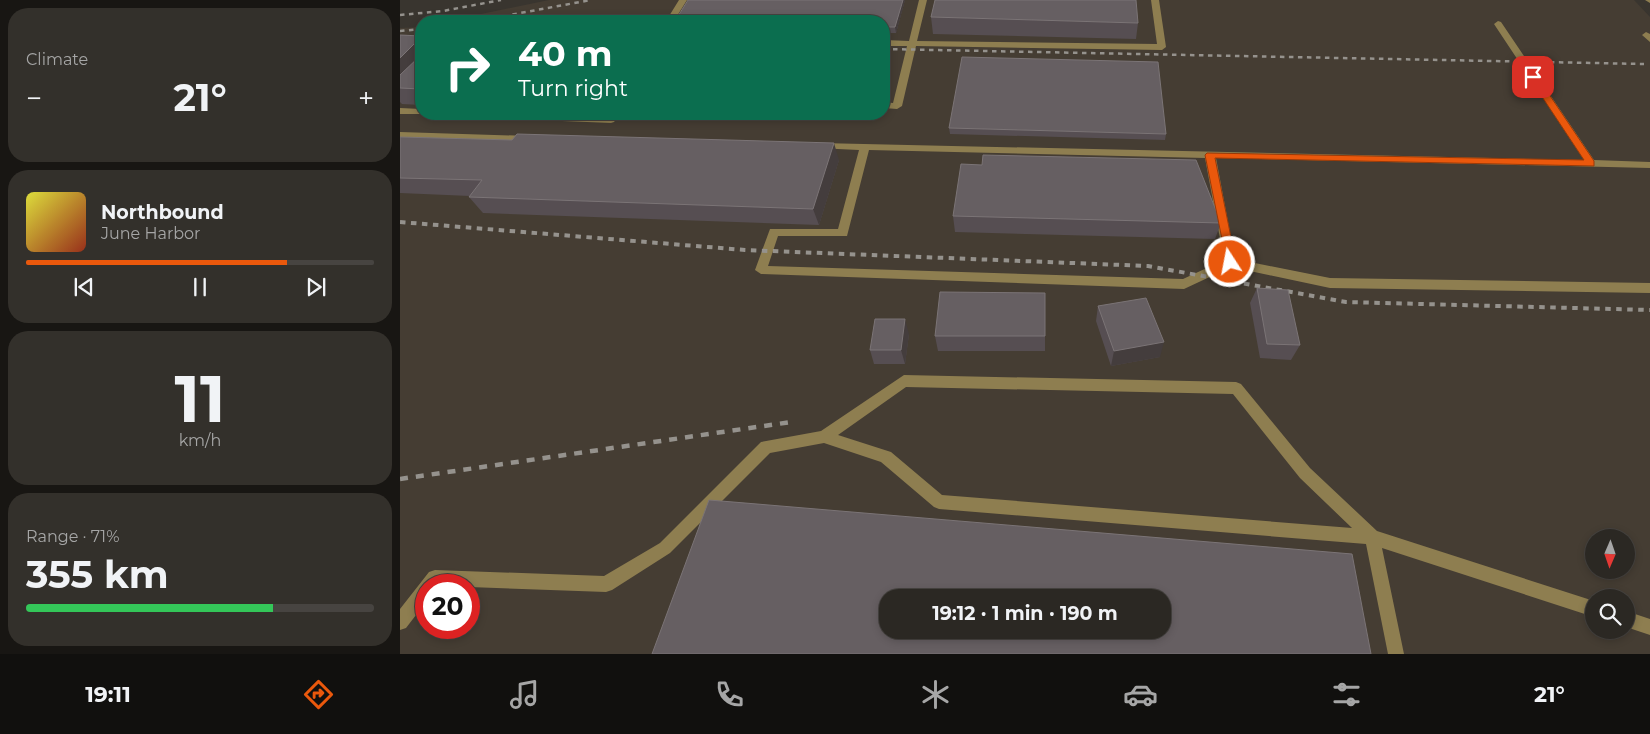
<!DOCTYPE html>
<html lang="en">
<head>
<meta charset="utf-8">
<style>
	body { margin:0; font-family:Montserrat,sans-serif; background:#33302b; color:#f1f3f6; height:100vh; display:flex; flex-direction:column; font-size:19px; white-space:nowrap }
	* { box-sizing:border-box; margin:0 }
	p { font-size:16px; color:#a6a6a6 }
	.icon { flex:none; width:28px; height:28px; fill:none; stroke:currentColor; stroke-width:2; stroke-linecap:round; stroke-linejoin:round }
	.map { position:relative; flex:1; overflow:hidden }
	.drawer { display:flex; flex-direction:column; gap:8px; padding:8px; background:#181613; width:400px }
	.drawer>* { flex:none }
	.banner { position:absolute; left:15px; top:15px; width:475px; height:105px; border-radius:20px; box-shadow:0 2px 8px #0003,0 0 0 1px #474441; background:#0b6e4f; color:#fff; overflow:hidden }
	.needle { width:32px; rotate:182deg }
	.controls { position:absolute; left:1185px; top:529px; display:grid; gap:10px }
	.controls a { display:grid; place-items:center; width:50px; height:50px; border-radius:50%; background:#2b2823; box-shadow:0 2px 8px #0003,0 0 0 1px #474441; font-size:25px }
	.speed { position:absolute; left:15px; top:574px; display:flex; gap:10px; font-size:25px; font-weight:700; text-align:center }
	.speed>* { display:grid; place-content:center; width:65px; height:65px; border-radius:50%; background:#2b2823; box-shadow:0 2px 8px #0003,0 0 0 1px #474441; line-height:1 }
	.speed .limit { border:8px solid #d22; background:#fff; color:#111 }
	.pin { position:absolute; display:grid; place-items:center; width:42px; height:42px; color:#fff; margin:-21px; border-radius:10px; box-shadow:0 2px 8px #0006 }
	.me { position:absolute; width:55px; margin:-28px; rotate:349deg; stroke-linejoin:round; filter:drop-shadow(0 0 4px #0008) }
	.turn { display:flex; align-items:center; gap:18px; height:105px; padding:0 20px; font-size:22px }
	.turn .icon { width:65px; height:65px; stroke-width:2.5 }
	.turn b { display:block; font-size:35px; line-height:42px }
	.big { font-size:38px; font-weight:700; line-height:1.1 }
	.drawer .card { flex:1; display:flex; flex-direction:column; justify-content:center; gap:8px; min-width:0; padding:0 18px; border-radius:20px; background:#33302b }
	.drawer .dial { align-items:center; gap:0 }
	.dial b { font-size:65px; line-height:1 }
	.song { display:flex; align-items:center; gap:15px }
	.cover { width:60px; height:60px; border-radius:8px; background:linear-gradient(135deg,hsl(60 70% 55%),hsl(10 70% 35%)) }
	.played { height:5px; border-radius:2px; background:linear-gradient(90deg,#ea580c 75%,#474441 75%) }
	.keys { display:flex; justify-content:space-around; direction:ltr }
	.heat { display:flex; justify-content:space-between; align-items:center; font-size:28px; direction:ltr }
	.charge { height:8px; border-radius:4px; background:linear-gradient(90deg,#34c759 71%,#474441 0) }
	.trip { position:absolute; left:479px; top:589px; width:292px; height:50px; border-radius:20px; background:#2b2823; box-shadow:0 2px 8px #0003,0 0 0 1px #474441; font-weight:700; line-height:50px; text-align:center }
	.tabs { display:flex; height:80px; justify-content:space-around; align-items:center; background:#11100e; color:#a6a6a6 }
	.tabs .icon { width:35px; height:35px }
	.tabs .on { color:#ea580c }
	.tabs b { font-size:22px; color:#f1f3f6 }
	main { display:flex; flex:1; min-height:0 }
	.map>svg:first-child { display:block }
	.built { fill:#453d33; fill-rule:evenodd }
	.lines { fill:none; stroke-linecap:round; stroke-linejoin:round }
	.minor { fill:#8e7e50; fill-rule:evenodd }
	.rail-far2 { stroke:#95928d; stroke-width:2.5; stroke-dasharray:4.5 4.5; stroke-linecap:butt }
	.rail-far1 { stroke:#95928d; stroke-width:4; stroke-dasharray:5.5 5.5; stroke-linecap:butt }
	.rail { stroke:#95928d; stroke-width:4.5; stroke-dasharray:8 8; stroke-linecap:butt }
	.wall { fill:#564e52 }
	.shaded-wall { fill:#443d3d }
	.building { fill:#665f62; stroke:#7b7476; fill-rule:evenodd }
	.route { fill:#ea580c; stroke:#983908 }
</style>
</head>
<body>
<main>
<section class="drawer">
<div class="card"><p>Climate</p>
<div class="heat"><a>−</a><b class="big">21°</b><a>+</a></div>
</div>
<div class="card">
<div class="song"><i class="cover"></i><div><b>Northbound</b><p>June Harbor</p></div></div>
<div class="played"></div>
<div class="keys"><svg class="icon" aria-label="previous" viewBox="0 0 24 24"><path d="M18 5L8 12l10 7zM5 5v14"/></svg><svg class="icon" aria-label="pause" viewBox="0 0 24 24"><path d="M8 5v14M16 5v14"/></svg><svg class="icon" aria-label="next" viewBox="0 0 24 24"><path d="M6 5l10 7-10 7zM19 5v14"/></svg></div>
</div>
<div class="card dial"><b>11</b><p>km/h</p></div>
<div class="card"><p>Range · 71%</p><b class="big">355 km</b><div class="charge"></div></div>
</section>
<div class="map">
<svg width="1250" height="654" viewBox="0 0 1250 654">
	<rect width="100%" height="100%" fill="#39352f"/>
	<path class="built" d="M149,0H1234L1250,17V654H0V28L21,27V114H484V21H47ZM1194,538H1226V570H1194ZM26,585H69V628H26ZM488,598H762V630H488ZM1194,598H1226V630H1194Z"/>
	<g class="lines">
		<path class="minor" d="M279,0H287L274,21H266Z
			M519,0H527L517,41L757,44L751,0H759L766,47L762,50L516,46L502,106L497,109L484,108V102L493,103L507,46H484V40L509,41Z
			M1245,0H1250V3Z
			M1098,21L1101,22L1194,160L1250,162V168L816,158L835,259L930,278L1250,283V293L930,288L831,267L784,289L361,274L355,270L370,229H438L459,150L416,148V144L420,143L1184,160L1094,24ZM469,150L805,158L824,260L783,279L368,266L378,236H447Z
			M1246,32L1250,34V42L1242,35Z
			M0,108L21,109V114H25H0Z
			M60,114H133L208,117L210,114H220L214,122L211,123L65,117Z
			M0,132L130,136L135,139L130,142L0,138Z
			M504,375L836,382L841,384L910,468L977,531L1194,601V617L982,548L1004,654H988L966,544L539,509L534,507L481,462L424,443L370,453L270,553L212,590L206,592L69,587V585H26V602L6,628L0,630V609L29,572L35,570L204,576L260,543L361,442L421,431ZM506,387L833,394L900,478L952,528L542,495L491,452L438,435Z
			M1226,611L1250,619V635L1226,627Z"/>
		<path class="rail-far2" d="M0,15L43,11L101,0
			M77,21L191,0
			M0,31L21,29
			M484,49L1244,64"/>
		<path class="rail-far1" d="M0,222L345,250L748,266L946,302L1250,310"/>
		<path class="rail" d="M0,479L391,422"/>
	</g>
	<path class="wall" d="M288,0H505L496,33H484V21Z
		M531,17L738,23L736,39L533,34Z
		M0,35L21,36V105L2,104L0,102Z
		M549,128L766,134L765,140L550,134Z
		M0,137L439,160L419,225L83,213L69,197L70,196L0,193Z
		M582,165L821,223L815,239L555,232L553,216Z
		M857,288L900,345L891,360L860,358L850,303Z
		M698,306L760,357L711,366L696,321Z
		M509,334L505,364H474L470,350Z
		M535,336H645V351H538Z"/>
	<path class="shaded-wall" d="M503,0H505L496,33L495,27Z
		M21,37V58L0,79V58Z
		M434,143L439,160L419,225L413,209Z
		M505,319L509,334L505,364L501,350Z
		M764,342L760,357L711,366L714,351Z"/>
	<path class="building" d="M288,0H503L495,27H484V21H275Z
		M535,0H736L738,23L531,17Z
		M0,35L21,36V37L0,58Z
		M21,55V89L0,88V75Z
		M562,57L758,62L766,134L549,128Z
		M117,134L434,143L413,209L69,197L82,180L0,178V137L112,140Z
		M583,155L796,160L821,223L553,216L561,164L582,165Z
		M857,288L888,290L900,345L867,344Z
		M540,292L645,293V336H535Z
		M746,298L764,342L714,351L698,306Z
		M475,319H505L501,350H470Z
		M309,500L952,554L971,654H252ZM488,598H762V630H488Z"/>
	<path class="route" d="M1130,75H1136L1194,161V166L815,158L836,262L834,264H827L805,155L807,153L1184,160L1129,77Z"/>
</svg>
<div class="controls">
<a><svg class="needle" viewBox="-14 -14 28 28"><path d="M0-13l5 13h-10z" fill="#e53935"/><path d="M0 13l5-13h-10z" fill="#a6a6a6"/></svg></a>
<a><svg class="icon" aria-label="search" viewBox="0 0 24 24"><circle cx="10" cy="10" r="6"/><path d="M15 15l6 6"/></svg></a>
</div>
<div class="speed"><div class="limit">20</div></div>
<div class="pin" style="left:1133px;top:77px;background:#d93025"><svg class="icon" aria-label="arrive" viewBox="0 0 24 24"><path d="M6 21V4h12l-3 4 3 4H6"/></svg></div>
<svg class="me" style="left:830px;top:262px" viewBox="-20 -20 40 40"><circle r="17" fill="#ea580c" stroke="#fff" stroke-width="3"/><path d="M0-11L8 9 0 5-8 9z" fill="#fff"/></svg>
<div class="trip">19:12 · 1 min · 190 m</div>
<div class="banner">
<div class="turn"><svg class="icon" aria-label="right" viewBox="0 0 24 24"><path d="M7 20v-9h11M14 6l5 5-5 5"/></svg><div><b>40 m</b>Turn right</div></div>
</div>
</div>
</main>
<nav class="tabs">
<b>19:11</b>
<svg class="icon on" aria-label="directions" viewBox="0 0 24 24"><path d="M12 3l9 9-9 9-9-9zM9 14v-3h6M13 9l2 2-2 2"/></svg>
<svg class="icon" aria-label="music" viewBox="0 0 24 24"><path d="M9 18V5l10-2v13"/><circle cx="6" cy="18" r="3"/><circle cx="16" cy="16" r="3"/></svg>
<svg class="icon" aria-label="phone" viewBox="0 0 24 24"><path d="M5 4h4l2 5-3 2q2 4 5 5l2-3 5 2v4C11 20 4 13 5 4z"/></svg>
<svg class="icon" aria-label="climate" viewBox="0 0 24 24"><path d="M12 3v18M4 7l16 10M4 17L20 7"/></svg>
<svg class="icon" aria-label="car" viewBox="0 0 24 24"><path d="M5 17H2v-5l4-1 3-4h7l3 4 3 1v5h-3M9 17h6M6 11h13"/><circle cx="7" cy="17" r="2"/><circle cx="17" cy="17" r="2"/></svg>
<svg class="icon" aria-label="filters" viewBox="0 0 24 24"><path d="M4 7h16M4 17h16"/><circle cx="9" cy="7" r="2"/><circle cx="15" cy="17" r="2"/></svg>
<b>21°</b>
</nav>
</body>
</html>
